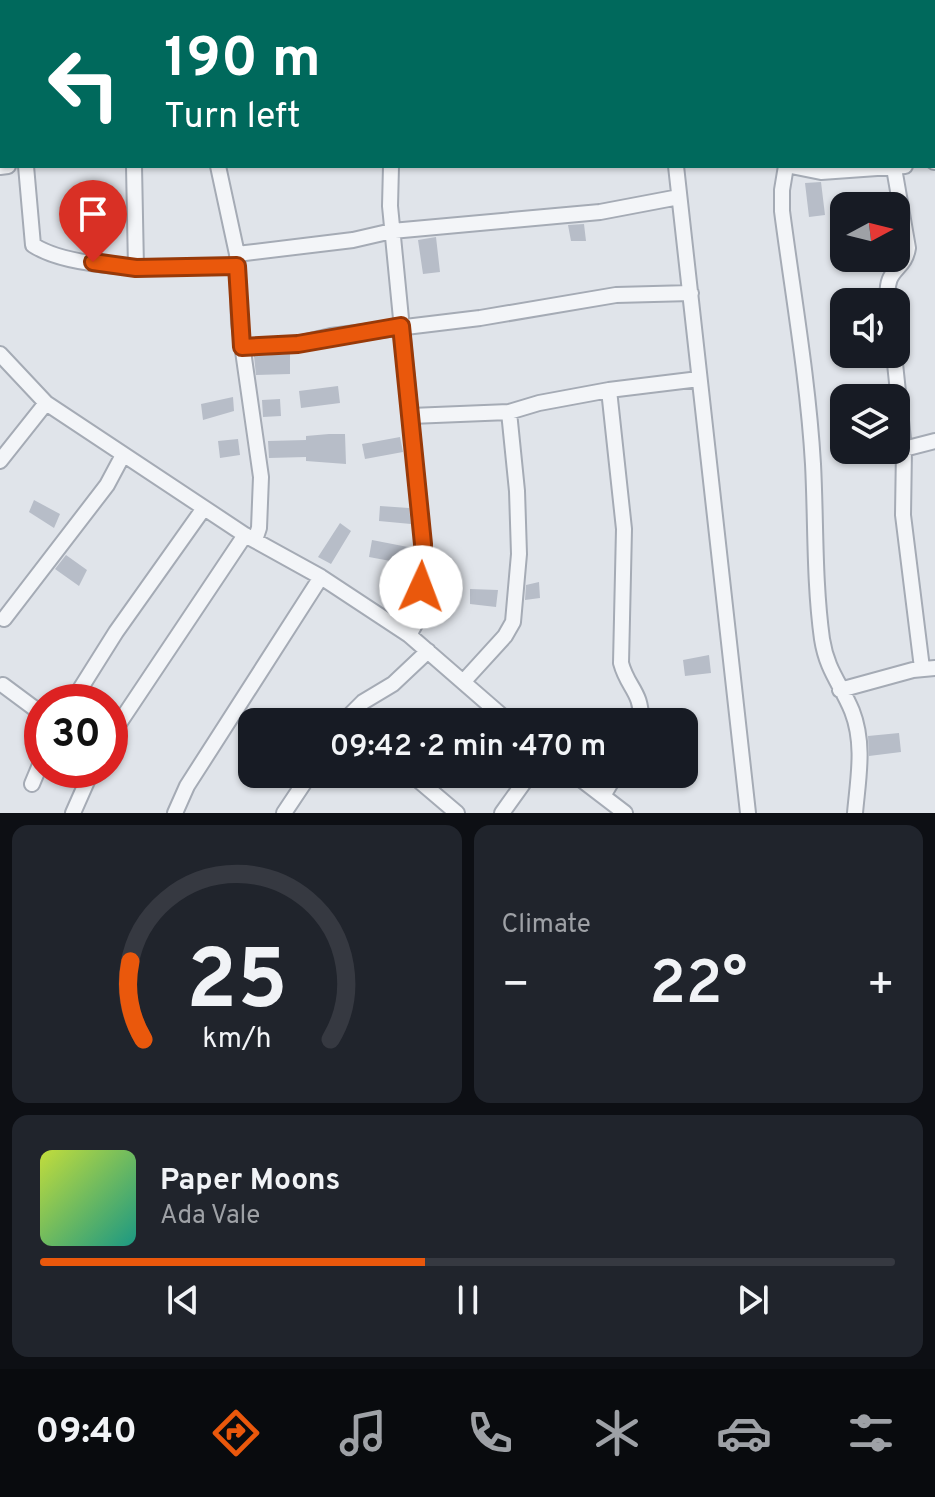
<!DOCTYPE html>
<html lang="en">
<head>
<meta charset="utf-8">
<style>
	body { margin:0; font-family:Overpass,sans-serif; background:#20242c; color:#f1f3f6; height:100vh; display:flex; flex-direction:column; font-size:30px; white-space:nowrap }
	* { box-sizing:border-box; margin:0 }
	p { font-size:26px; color:#9ea1a6 }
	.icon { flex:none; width:44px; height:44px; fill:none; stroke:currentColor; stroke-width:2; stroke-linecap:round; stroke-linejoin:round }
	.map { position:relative; height:813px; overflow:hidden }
	.details { display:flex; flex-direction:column; gap:12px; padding:12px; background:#0d0f14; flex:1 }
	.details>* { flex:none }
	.top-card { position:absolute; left:0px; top:0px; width:936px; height:168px; box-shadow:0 2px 6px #0004; background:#00695c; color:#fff; overflow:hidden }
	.needle { width:52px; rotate:83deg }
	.tools { position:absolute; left:830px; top:192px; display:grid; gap:16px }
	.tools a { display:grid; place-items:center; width:80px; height:80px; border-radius:16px; background:#171b24; box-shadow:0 2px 6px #0004; font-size:40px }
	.speed { position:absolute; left:24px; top:684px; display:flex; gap:16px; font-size:40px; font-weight:700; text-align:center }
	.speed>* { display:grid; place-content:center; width:104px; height:104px; border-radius:50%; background:#171b24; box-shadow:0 2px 6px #0004; line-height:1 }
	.speed .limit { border:12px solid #d22; background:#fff; color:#111 }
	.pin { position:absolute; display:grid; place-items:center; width:68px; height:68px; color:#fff; margin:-82px -34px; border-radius:50% 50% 50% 0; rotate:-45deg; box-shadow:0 0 8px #0007 }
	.pin .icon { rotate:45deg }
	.me { position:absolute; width:88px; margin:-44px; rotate:2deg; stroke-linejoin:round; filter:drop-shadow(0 0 6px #0008) }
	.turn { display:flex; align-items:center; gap:28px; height:168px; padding:0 32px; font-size:36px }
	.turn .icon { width:104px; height:104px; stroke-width:2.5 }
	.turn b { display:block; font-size:56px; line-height:68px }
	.big { font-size:60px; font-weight:600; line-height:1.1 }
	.details .widget { flex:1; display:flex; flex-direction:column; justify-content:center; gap:12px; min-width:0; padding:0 28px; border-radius:16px; background:#20242c }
	.details .dial { align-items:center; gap:0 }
	.dial svg { height:208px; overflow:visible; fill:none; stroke:#363941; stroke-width:7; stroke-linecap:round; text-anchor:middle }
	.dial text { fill:#f1f3f6; stroke:none }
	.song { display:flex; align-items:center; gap:24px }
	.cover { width:96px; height:96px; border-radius:12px; background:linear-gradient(135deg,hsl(70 70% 55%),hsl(170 70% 35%)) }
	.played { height:8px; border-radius:4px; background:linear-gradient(90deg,#ea580c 45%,#363941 45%) }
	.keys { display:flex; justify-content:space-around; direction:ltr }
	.heat { display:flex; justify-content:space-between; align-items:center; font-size:44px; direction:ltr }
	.details .tiles { flex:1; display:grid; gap:12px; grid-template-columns:1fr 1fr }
	.widget:last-child { grid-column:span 2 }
	.trip { position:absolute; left:238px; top:708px; width:460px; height:80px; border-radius:16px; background:#171b24; box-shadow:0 2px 6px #0004; font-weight:600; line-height:80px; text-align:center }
	.menu { display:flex; height:128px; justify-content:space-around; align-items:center; background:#090b0e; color:#9ea1a6 }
	.menu .icon { width:56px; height:56px }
	.menu .selected { color:#ea580c }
	.menu b { font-size:36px; color:#f1f3f6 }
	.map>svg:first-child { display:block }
	.building { fill:#b7bdc8 }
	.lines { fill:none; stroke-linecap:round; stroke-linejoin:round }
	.minor-casing { stroke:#a5abb5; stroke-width:18 }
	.minor { stroke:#f3f5f8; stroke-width:14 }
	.route-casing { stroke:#983908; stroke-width:20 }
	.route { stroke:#ea580c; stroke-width:14 }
</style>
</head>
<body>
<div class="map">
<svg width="935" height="813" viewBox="0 0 935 813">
	<rect width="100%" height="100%" fill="#e0e4ea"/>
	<path class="building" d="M821,182L825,215L809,217L805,183Z
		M584,224L586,241H571L568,225Z
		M436,237L440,272L423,274L418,240Z
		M290,354V374L256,375L254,356Z
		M338,386L340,403L301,408L299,391Z
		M233,397L234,411L203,420L201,404Z
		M280,399L281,416L263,417L262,400Z
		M329,434H345L346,464L306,461V457L269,458L268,441L306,440V436Z
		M400,437L403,452L365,459L362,444Z
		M238,439L240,455L220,458L218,441Z
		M34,500L60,514L54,528L29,512Z
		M380,506L409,508L411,524L379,521Z
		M340,523L351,531L331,564L318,557Z
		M372,540L413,548L412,565L369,557Z
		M66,555L87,570L79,586L55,569Z
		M539,582L540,598L525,600L526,585Z
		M470,589L498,590L496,607L470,604Z
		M709,655L711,673L685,676L683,660Z
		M899,733L901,752L869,756L868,736Z"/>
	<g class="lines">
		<defs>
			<path id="minor" d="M173,0L174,2
				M289,0L303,2
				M627,0L628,2
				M847,0L848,2
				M97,2L99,0
				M370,2L372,0
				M648,2L651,0
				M934,45H935
				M0,51L2,53
				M934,162L935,161
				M26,166L33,245C78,274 183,267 237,266
				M134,166L136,268
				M218,166L237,254L239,323L261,477L259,528L255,540
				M391,166L390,206L423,544L418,619L409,635
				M676,166L748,813
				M786,166L782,190V211C793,295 808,379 813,464C816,522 814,581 822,639C827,671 841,684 852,711C865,744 858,779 855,813
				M791,166L821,172L905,166
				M0,167L8,166
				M237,254L353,240L392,231L600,212L679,197
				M888,302C884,266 904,273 908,248L894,168
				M242,347L298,344L331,336L480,318L616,295L691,293
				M0,354L46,403L245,535L321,577L409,635L509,722
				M894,354L904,449L903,515L922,668
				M609,390L624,529L621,663C628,689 642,691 641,722
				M411,416L509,412L539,403L609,390L699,379
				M904,449L935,441
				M0,461L46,403
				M4,619L107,485L123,455
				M464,681L505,636L513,622L519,554L517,491L509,412
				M3,685L42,714
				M840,690L913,670L935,668
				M72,702L116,632L204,508
				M343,722L363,702L393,684L428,651
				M110,737L245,535
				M411,774L457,813
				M574,774L625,813
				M32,784L42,760
				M603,796L616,774
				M73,813L92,770
				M175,813L187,786L321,577
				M284,813L310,774
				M502,813L530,774"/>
		</defs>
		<use href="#minor" class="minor-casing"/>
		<use href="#minor" class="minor"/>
	</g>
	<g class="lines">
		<defs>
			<path id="route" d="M93,262L136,268L237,266L242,347L298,344L401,326L423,544L421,587"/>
		</defs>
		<use href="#route" class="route-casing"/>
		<use href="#route" class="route"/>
	</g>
</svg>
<div class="tools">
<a><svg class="needle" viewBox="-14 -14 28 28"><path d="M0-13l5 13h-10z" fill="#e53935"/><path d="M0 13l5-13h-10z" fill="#9ea1a6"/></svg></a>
<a><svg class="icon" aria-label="sound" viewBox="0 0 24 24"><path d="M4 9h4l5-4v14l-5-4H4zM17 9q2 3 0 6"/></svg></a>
<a><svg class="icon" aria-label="layers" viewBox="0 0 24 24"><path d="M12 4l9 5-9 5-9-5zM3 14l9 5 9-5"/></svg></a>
</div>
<div class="speed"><div class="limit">30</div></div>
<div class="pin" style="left:93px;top:262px;background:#d93025"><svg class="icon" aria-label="arrive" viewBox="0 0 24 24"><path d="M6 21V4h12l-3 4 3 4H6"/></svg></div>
<svg class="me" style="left:421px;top:587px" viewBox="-20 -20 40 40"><circle r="19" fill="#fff"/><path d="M0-13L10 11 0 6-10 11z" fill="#ea580c"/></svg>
<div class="trip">09:42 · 2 min · 470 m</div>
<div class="top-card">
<div class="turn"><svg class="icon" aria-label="left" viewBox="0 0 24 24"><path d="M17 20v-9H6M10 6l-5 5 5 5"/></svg><div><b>190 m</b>Turn left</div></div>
</div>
</div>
<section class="details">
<div class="tiles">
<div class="widget dial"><svg viewBox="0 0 100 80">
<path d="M14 69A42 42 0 1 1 86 69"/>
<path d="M14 69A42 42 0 0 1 9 39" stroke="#ea580c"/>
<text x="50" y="56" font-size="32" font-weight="700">25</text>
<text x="50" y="72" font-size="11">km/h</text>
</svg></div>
<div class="widget"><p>Climate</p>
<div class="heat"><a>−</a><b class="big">22°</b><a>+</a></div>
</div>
<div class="widget">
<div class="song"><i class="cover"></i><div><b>Paper Moons</b><p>Ada Vale</p></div></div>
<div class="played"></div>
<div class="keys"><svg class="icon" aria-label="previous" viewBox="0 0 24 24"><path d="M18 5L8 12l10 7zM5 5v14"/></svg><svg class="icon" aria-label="pause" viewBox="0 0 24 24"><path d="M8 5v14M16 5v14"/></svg><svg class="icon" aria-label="next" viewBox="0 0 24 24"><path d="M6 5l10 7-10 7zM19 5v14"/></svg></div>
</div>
</div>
</section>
<nav class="menu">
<b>09:40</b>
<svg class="icon selected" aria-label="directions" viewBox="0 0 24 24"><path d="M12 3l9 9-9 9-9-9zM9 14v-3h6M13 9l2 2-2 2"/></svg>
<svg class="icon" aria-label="music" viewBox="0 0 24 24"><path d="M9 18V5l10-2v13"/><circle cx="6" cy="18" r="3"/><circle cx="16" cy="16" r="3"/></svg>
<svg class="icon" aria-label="phone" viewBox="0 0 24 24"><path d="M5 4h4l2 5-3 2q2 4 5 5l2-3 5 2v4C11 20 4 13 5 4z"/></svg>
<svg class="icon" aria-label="climate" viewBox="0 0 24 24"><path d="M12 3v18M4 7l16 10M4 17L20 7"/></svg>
<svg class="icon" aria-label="car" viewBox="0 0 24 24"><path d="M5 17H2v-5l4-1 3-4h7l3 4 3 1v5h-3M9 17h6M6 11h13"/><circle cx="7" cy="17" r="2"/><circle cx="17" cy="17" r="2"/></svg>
<svg class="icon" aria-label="filters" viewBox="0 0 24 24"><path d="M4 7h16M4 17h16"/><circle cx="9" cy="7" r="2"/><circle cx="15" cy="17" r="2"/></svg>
</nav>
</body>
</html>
